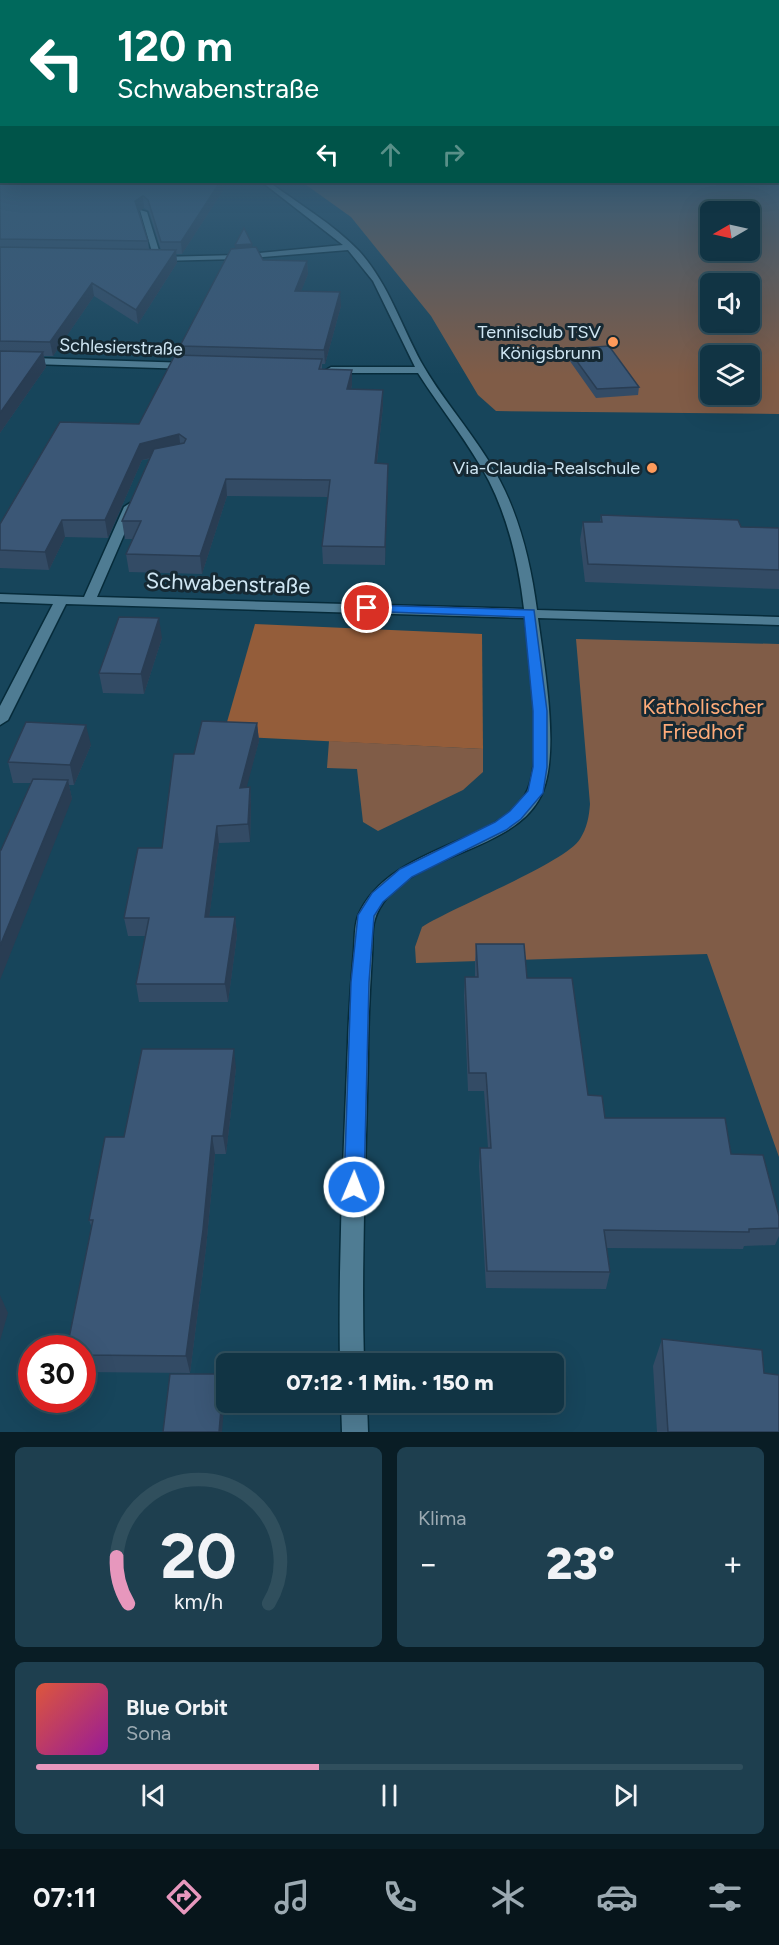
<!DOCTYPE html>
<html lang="de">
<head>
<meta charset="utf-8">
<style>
	body { margin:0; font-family:Figtree,sans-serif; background:#1e3f4f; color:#f1f3f6; height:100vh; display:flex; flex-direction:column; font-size:22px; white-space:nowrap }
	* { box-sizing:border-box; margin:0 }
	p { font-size:20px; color:#9caab2 }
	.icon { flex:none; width:33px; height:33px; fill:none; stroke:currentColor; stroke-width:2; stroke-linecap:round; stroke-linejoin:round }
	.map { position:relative; height:1432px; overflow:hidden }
	.drawer { display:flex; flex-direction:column; gap:15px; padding:15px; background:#091d25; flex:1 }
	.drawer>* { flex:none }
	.guide { position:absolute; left:0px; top:0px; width:780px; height:183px; box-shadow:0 6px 24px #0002,0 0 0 2px #304f5d; background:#00695c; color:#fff; overflow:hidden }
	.needle { width:39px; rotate:261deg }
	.tools { position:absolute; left:700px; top:201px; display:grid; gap:12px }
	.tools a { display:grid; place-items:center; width:60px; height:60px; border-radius:9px; background:#113444; box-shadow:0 6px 24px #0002,0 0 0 2px #304f5d; font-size:30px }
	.speed { position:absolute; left:18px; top:1335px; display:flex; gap:12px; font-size:30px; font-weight:700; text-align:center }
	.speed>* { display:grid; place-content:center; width:78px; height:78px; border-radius:50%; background:#113444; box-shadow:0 6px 24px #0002,0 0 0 2px #304f5d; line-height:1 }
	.speed .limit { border:9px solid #d22; background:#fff; color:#111 }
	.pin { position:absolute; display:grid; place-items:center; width:51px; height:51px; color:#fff; margin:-26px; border:3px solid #fff; border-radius:50%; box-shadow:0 2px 6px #0007 }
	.me { position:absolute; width:66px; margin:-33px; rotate:1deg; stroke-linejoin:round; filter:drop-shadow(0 0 4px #0008) }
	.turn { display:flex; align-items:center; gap:21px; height:126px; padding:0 18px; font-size:27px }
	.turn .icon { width:78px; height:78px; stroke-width:2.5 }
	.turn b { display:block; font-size:42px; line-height:51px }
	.lanes { display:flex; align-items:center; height:57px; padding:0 18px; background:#0003; justify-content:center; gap:30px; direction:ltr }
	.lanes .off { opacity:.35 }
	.big { font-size:45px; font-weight:800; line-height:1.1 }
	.drawer .tile { flex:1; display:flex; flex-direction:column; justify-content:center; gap:9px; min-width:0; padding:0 21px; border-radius:9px; background:#1e3f4f }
	.drawer .dial { align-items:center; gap:0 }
	.dial svg { height:156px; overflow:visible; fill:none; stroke:#304f5d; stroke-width:7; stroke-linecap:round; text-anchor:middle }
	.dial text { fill:#f1f3f6; stroke:none }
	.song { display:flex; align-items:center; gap:18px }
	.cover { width:72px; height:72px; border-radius:9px; background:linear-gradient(135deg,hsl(10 70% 55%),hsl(300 70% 35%)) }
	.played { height:6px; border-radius:3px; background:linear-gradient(90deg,#e797bd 40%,#304f5d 40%) }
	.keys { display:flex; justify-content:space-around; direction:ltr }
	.heat { display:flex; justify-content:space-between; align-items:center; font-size:33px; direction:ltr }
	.drawer .tiles { flex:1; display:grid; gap:15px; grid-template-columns:1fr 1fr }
	.tile:last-child { grid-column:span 2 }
	.trip { position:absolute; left:216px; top:1353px; width:348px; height:60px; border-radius:9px; background:#113444; box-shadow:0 6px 24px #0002,0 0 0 2px #304f5d; font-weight:800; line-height:60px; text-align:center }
	.dock { display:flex; height:96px; justify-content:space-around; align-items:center; background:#07151b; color:#9caab2 }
	.dock .icon { width:42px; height:42px }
	.dock .current { color:#e797bd }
	.dock b { font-size:27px; color:#f1f3f6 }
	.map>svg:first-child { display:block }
	.green { fill:#805c47; fill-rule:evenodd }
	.forest { fill:#945d3a }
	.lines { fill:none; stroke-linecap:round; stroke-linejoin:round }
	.minor-casing { stroke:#062b3a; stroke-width:3 }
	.minor { fill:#4f7c93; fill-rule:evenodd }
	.wall { fill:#334b65; fill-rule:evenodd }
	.shaded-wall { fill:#293d53 }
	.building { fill:#3b5776; stroke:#293d53; stroke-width:1.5 }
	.route { fill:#1a73e8; stroke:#114b97; stroke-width:1.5 }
	.poi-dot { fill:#ff9b5b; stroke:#162933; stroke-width:2 }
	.labels { text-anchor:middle; stroke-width:6; stroke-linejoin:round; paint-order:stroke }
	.far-poi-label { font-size:18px; fill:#cfe6f3; stroke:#162933; text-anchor:end }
	.far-street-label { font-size:18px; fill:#cfe6f3; stroke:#162933 }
	.street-label { font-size:22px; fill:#cfe6f3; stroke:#162933 }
	.park-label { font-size:22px; fill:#feab79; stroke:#162933 }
</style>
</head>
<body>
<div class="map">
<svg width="779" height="1432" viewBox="0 0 779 1432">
	<rect width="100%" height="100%" fill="#17455b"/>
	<path class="green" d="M779,175V414L496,411L478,395L431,316L351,217L302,182H778ZM711,212H750V250H711ZM711,284H750V322H711ZM711,356H750V394H711Z
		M576,639L779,644V1157L707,954L416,963L415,947L422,927C453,907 565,863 580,839C587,828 589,817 590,804Z
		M329,741L483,749V772L463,790L378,831L363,822L357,769L327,768Z"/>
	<path class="forest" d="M255,624L482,634L483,749L223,736Z"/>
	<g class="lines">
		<defs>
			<path id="minor" d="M262,182H269C299,204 333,224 359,251C388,283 401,325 421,362C440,396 467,426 488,460C517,505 530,557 537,610L779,617V625L538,618C544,664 558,742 545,785C525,857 398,849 375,919C371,930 373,943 372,955C370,988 368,1021 368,1055C366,1158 361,1260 364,1364H340C338,1256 344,1149 348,1042C349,1012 351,982 354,951C355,939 354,927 358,916C389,843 507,844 528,789C544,750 530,661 525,618L66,604L8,720L0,725V706L53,604L0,602V594L84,597L124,507L130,503L136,507L97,597L524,609C519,565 509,521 489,481C469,443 441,409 418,373H331L326,370L331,367H415L373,281L348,250L238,259L158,261L154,259L140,210L147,212L161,257L238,255L343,245Z
				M0,357L190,363L195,366L190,369L0,363Z
				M341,1402H367L368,1432H342Z"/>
		</defs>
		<use href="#minor" class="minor-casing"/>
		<use href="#minor" class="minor"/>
	</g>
	<path class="wall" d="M0,175L224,189L182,254H176L177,263L138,324L94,296L53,356H44L46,367L0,433ZM144,208L149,211L161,250H149L148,241L139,211Z
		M252,244V247L263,260L307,261L308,274L301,291L341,306L325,364H322V369L352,370V385L351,389L383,406L377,463L388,464L385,565L323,564L322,546L328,497L227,496L202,574L129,572L126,554L133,539H125L122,521L150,459L142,460L108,538L65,537L49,570L0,568V524L139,424L181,355L180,346L236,248Z
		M568,349L639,387L638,395L596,398L567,357Z
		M601,515L741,527L779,528V589L585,582L580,540L583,522H600Z
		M162,638L144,694L103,693L99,673Z
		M257,723L259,741L246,787H250L251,805L250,842L219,843L209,917H235L237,935L228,1002H139L136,984L145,936H128L124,918L162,848L194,754Z
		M91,745L74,785H69L72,799L1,850L31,783H13L8,762Z
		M476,944L527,978L588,1095L605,1118L731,1154L779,1216V1236L775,1245L744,1246L743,1249L607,1248L610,1272L606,1289L486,1288L479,1166L480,1148H488L484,1091H468L464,995L465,977H475V962Z
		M236,1068L226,1154H215L206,1248L190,1373L82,1372V1348L92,1228L89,1220L124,1137Z
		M662,1339L764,1373L779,1432H657L653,1366Z"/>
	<path class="shaded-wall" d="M220,182H223L224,189L182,254L181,242Z
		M143,196L144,208L137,213L135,201Z
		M252,244L253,251L236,253L235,245Z
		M176,250L177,263L138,324L136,310Z
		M307,261L308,274L296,304L295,291Z
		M92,283L94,296L53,356L50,342Z
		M340,292L341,306L325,364L324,350Z
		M43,352L46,367L0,433V413Z
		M352,370V385L347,405V389Z
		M383,390V406L375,480V463Z
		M179,434L181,451L142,460L108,538L105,520L140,444Z
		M388,464V481L385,565V547Z
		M226,479L227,496L202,574L200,556Z
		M62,520L65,537L49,570L45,552Z
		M159,618L162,638L144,694L141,674Z
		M257,723L259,741L242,805L240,788Z
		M86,725L91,745L74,785L70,765Z
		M68,780L72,799L0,980V946Z
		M250,787L251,805L250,842L248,824Z
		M217,826L219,843L207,934L205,917Z
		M235,917L237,935L228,1002L225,984Z
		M234,1049L236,1068L226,1154L223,1136Z
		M212,1136L215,1154L206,1248L190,1373L186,1356Z
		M0,1295L8,1313L0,1341Z
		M224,1374L226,1384L222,1432H219Z"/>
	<path class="building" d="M0,175H2V182H220L181,242H161L148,200L143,196L135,201L148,241L0,239Z
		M244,228L252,244L235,245Z
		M0,247L176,250L136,310L92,283L50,342L0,341Z
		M256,247L263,260L307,261L295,291L340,292L324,350L180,346L231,249Z
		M609,346L639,387L597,389L568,349Z
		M0,351L43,352L0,413Z
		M175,355L322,359L319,369L352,370L347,389L383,390L375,463L388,464L385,547L322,546L330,480L226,479L200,556L126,554L141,521H122L154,449L184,443L186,439L179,434L140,444L105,520H62L45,552L0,550V524L60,422L139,424Z
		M601,515L738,520L741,527L779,528V570L588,564L583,522H602Z
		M119,617L159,618L141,674L99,673Z
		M202,721L257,723L240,788L250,787L248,824L217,826L205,917H235L225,984H136L149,918H124L138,848H162L174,754H194Z
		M26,722L86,725L70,765L8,762Z
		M33,779L68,780L0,946V850H1Z
		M476,944H524L527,978H572L588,1095L602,1096L605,1118H725L731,1154L763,1155L779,1216V1228L749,1229V1232L604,1230L610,1272L487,1271L480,1148H491L486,1073H469L465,977H478Z
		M142,1049H234L223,1136H212L203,1230L186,1356L82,1355V1348H67L93,1220H89L105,1137H124Z
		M662,1339L762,1350L764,1373L779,1375V1432H668Z
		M170,1374H224L219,1432H163Z"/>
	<linearGradient id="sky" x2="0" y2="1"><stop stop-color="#0d2632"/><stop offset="0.47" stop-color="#365c77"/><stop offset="1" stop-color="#365c77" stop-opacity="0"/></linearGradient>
	<rect width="779" height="375" fill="url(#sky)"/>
	<path class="route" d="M367,605L534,610L547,711V767L543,793L521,819L506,830L412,877L383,902L374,916L369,982L364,1187L361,1193L354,1196L347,1193L344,1187L351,982L358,915L372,893L400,869L495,822L510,811L528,791L533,767V711L524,617L362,611V606Z"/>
	<g class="poi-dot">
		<circle cx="613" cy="342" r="6"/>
		<circle cx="652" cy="468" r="6"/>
	</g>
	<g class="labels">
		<g class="far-poi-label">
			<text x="601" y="338">Tennisclub TSV<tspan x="601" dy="21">Königsbrunn</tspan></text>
			<text x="640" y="474">Via-Claudia-Realschule</text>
		</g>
		<g class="far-street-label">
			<text transform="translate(121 347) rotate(2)" y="6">Schlesierstraße</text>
		</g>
		<g class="street-label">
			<text transform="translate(228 583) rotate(2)" y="8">Schwabenstraße</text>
		</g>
		<g class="park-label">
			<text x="703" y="714">Katholischer<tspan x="703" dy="25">Friedhof</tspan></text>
		</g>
	</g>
</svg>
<div class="tools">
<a><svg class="needle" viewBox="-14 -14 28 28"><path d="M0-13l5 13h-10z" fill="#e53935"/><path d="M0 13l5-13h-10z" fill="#9caab2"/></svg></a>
<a><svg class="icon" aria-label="sound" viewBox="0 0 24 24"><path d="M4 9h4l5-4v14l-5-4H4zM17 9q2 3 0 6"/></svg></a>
<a><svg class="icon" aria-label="layers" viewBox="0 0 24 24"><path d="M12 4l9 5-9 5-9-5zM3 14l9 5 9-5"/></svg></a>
</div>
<div class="speed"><div class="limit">30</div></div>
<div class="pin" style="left:367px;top:608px;background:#d93025"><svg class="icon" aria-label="arrive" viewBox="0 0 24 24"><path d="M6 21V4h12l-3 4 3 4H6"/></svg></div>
<svg class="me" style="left:354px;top:1187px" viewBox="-20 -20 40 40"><circle r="17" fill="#1a73e8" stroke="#fff" stroke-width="3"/><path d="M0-11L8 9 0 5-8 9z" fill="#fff"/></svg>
<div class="trip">07:12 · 1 Min. · 150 m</div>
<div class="guide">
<div class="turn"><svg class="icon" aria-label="left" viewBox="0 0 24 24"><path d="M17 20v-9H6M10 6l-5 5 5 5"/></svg><div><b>120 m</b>Schwabenstraße</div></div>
<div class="lanes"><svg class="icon" aria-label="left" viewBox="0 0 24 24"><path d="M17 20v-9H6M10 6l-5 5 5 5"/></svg><svg class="icon off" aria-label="ahead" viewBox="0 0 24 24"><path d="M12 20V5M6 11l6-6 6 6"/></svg><svg class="icon off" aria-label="right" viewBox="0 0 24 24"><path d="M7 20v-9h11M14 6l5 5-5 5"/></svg></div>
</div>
</div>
<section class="drawer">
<div class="tiles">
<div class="tile dial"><svg viewBox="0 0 100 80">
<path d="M14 69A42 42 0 1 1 86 69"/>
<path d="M14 69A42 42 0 0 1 8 45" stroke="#e797bd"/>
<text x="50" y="56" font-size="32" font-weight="700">20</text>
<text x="50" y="72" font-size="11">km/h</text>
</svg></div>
<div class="tile"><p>Klima</p>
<div class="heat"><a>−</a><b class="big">23°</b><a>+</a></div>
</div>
<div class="tile">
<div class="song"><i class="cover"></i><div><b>Blue Orbit</b><p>Sona</p></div></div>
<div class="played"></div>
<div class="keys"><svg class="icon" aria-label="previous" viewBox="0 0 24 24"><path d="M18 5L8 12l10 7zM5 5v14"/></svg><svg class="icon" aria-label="pause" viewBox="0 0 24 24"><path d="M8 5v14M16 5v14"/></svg><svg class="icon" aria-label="next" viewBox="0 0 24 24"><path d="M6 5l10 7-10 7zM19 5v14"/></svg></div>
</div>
</div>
</section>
<nav class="dock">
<b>07:11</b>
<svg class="icon current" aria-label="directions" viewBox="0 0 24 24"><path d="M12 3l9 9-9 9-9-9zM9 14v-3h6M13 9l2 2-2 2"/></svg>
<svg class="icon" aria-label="music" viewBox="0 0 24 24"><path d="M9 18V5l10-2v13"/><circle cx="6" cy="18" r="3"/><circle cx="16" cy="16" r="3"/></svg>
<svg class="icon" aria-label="phone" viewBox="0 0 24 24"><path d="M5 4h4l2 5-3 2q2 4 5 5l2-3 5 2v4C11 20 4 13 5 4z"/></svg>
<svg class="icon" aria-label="climate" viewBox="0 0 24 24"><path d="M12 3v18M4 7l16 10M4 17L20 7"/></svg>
<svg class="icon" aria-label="car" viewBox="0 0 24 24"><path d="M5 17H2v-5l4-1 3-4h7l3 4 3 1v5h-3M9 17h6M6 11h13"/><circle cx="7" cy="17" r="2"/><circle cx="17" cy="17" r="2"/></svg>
<svg class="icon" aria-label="filters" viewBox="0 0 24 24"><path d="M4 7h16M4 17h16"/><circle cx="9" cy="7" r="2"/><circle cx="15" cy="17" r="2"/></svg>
</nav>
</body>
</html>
